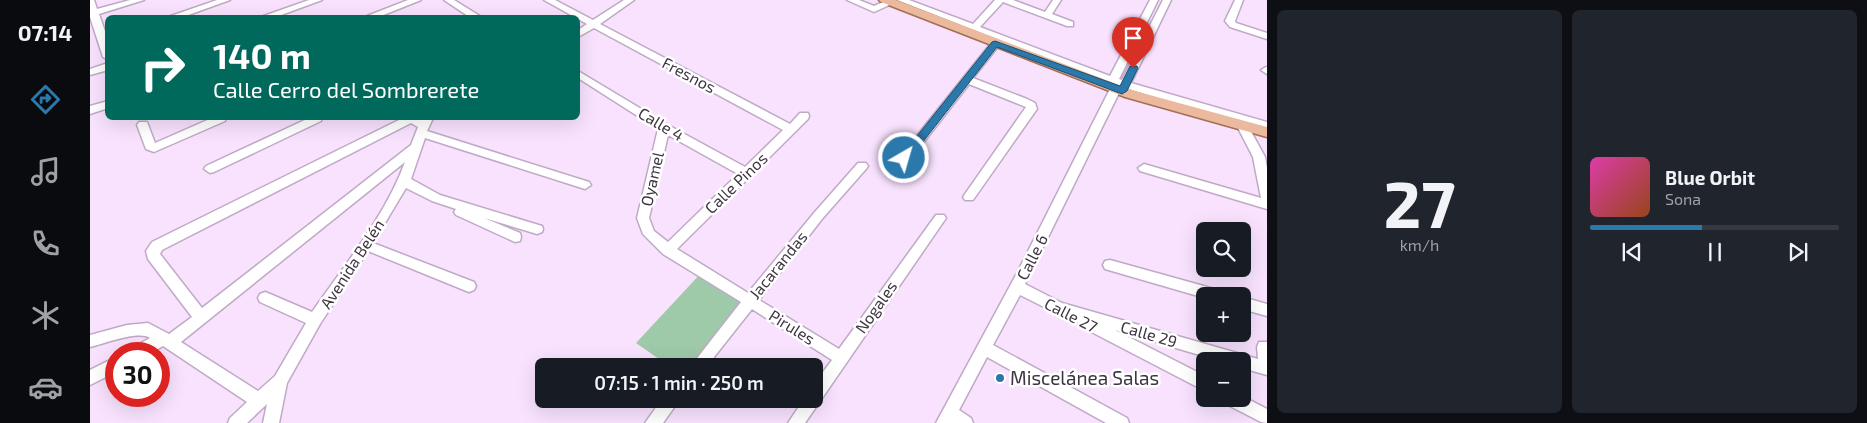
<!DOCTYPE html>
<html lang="es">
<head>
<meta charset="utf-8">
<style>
	body { margin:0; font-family:"Exo 2",sans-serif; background:#20242c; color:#f1f3f6; height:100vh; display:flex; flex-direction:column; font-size:19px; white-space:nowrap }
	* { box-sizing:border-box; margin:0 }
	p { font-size:16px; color:#9ea1a6 }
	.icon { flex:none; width:28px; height:28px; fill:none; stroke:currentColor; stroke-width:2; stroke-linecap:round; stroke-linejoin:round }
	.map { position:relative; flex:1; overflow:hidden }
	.side { display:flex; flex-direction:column; gap:10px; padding:10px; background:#0d0f14; width:600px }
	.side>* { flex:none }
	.top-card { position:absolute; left:15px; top:15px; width:475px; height:105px; border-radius:8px; box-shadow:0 5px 20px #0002; background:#00695c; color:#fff; overflow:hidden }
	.buttons { position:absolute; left:1106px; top:222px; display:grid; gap:10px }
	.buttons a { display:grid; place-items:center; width:55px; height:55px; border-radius:8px; background:#171b24; box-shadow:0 5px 20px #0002; font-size:25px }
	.speed { position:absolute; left:15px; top:342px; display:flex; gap:10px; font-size:25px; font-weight:700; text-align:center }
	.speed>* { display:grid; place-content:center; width:65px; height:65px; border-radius:50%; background:#171b24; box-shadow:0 5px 20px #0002; line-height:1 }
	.speed .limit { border:8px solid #d22; background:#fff; color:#111 }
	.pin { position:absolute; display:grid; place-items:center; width:42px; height:42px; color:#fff; margin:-51px -21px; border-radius:50% 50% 50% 0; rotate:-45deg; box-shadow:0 0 5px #0007 }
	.pin .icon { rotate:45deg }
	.me { position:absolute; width:55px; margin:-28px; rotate:38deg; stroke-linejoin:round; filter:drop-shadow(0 0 4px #0008) }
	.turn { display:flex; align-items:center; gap:18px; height:105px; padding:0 25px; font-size:22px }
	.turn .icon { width:65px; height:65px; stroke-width:2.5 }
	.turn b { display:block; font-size:35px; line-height:42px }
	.side .widget { flex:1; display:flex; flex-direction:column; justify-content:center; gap:8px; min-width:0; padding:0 18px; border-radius:8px; background:#20242c }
	.side .dial { align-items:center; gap:0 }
	.dial b { font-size:65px; line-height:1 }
	.song { display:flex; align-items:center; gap:15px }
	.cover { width:60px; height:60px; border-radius:8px; background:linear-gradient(135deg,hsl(320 70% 55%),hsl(20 70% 35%)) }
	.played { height:5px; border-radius:2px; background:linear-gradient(90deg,#2b78ab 45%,#363941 45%) }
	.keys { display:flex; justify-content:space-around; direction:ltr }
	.side .tiles { flex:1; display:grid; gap:10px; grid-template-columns:repeat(2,1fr) }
	.trip { position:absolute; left:445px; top:358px; width:288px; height:50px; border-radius:8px; background:#171b24; box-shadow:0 5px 20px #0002; font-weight:600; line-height:50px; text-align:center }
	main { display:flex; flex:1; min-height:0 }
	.tabs { display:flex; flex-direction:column; width:90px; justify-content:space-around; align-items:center; background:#090b0e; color:#9ea1a6 }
	.tabs .icon { width:35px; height:35px }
	.tabs .on { color:#2b78ab }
	.tabs b { font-size:22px; color:#f1f3f6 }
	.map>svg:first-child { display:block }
	.green { fill:#9ecaa9 }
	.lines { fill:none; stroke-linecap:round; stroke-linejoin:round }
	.minor-casing { stroke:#bfaac5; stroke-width:3 }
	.major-casing { stroke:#a56e53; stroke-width:3 }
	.minor { fill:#fff; fill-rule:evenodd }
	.major { fill:#ebba9e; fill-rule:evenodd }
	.route { fill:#2b78ab; stroke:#1c4e6f }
	.poi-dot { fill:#2b78ab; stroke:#fff; stroke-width:2 }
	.labels { text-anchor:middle; stroke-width:5; stroke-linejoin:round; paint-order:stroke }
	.street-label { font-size:16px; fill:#3e3541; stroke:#fff }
	.near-poi-label { font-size:19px; fill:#3e3541; stroke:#fff; text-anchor:start }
</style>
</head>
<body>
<main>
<nav class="tabs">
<b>07:14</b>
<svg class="icon on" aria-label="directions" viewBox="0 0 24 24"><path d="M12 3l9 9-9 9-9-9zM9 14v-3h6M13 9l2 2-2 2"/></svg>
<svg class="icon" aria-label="music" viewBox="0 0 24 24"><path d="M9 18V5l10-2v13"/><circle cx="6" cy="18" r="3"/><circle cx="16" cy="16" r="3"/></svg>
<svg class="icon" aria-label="phone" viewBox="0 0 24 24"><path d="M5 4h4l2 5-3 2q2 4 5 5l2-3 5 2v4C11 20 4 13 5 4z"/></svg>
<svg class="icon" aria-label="climate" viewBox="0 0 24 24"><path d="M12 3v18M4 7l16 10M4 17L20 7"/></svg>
<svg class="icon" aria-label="car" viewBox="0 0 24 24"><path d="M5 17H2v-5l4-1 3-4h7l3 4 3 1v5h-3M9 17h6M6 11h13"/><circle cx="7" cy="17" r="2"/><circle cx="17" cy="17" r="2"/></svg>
</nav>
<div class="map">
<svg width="1177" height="423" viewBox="0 0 1177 423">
	<rect width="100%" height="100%" fill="#f8e2fe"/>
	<path class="green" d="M613,271L660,299L604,366H579L546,343Z"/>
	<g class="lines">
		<defs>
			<path id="minor" d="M0,0H4L7,9L40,0H54L9,14L18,40V60L13,57L0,17Z
				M127,0H140L90,18H75Z
				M219,0H232L183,18H168Z
				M318,0H331L286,18H272Z
				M354,0H364L393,18H381Z
				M454,0H465L503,20L534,0H544L510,24L700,124L710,113H718L719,116L718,119L587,249L658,293L724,213L768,163H776L778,166L776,169L732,219L669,300L749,349L846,215H854L856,218L854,221L715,423H698L714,399H724V384L742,360L662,309L617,366H601L651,302L573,254L553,234L547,218L568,129L488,78V71L578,125L655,167L693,130L504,28L488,37V30L497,24ZM578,135L648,174L578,242L564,231L559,218Z
				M757,0H769L784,6L798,0H804L806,2L784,12Z
				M807,0H819L883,24L905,0H923L955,12L963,0H971L962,14L983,22V26H977L913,2L890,27L1020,76L1060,0H1068L1029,79L1032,80L1073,0H1081L1041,83L1177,122V130L1157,124L1175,157L1177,168V209L1050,171L1048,168L1054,164L1171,198L1163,157L1147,126L1152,123L1038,89L1036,93H1029L935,284L972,303L1168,359L1167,347L1169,342H1177V375L1152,368V361H1130L1025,330L1115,376V391L988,325L987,319L970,315L930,295L903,345L1037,418L1039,423H1016L897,357L869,410L881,418L883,423H846L927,273L1020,89L1015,86L1017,82Z
				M1145,0H1153L1145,21L1146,23L1177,33V39L1140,27L1135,21Z
				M905,41L910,44L883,78L937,99L945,103L947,109L883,200H875L873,197L875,194L936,107L879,84L819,161H811L809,158L902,42Z
				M18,63V70L0,75V69Z
				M1176,67H1177V74L1171,70Z
				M18,101V108L0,114V106Z
				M122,118H136L135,121L64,152L56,149L47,125L49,122H57L65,143Z
				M219,118H232L231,121L124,172L120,173L114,169L116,166Z
				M313,118L332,119L333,118H343L337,131L499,182L501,185L495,189L335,138L321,179L350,195L452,226L453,229L452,232L447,234L394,218L430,233L431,237L430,241L425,242L366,215L364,212L366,209L342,201L316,188L283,243L384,282L386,286L384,290L379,292L374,290L278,251L230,324L197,383L189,423H173L177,404L157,423H138L140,418L157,402L73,346L59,354H38L40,349L60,338C48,330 14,344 0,347V335L37,325L58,323L79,334L102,317L58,259L56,251L62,242ZM321,123L328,127L321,145L112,308L70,254L72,250ZM315,162C296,215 254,266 222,312L180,294L175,292L170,294L168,298L170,302L216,323L185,376L168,391L91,342Z
				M1020,260L1128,290L1133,292L1135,296H1115V298L1015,269L1013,265L1015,261Z
				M1152,297L1177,304V316L1152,309Z
				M26,357V372L0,385V370Z
				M1152,396L1177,409V423L1171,422L1136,404L1134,399H1152Z
				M572,399H590L573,423H555Z"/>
			<path id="major" d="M789,0H806L1045,91L1177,127V137L1035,97L791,2Z"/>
		</defs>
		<use href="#minor" class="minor-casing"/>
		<use href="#major" class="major-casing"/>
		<use href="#minor" class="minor"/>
		<use href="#major" class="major"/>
	</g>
	<path class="route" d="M905,41L1030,86L1040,66H1047L1048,68L1037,91L1032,94L907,47L818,161H811L809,158L811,156L902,42Z"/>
	<circle class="poi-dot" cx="910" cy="378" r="5"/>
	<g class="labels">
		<g class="street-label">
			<text transform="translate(599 75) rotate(28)" y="6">Fresnos</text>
			<text transform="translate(571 124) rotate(31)" y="6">Calle 4</text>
			<text transform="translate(562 179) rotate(-77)" y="6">Oyamel</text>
			<text transform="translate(646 183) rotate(-44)" y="6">Calle Pinos</text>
			<text transform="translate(942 257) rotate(-63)" y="6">Calle 6</text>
			<text transform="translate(262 264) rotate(-57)" y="6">Avenida Belén</text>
			<text transform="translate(688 265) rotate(-51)" y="6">Jacarandas</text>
			<text transform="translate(786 307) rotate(-55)" y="6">Nogales</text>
			<text transform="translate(981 315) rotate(27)" y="6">Calle 27</text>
			<text transform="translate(702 327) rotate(32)" y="6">Pirules</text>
			<text transform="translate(1059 334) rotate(16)" y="6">Calle 29</text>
		</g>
		<g class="near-poi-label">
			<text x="920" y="385">Miscelánea Salas</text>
		</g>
	</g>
</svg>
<div class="buttons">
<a><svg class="icon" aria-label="search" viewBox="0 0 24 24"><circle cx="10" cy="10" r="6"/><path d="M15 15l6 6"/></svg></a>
<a>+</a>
<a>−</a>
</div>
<div class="speed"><div class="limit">30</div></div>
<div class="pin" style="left:1043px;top:68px;background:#d93025"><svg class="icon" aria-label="arrive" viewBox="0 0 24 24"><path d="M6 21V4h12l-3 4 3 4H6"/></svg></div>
<svg class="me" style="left:814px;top:158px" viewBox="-20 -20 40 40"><circle r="17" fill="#2b78ab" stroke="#fff" stroke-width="3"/><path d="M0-11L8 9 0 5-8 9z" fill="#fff"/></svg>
<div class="trip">07:15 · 1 min · 250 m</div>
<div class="top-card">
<div class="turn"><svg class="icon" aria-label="right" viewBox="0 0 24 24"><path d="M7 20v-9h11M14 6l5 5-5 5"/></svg><div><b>140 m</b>Calle Cerro del Sombrerete</div></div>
</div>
</div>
<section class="side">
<div class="tiles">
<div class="widget dial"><b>27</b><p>km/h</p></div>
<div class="widget">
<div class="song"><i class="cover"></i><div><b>Blue Orbit</b><p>Sona</p></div></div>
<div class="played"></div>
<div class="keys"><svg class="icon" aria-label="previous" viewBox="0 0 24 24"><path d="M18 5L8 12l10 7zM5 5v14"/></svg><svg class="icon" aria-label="pause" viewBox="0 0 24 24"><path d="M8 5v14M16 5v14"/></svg><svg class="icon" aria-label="next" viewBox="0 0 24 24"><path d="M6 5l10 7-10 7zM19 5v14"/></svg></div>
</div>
</div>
</section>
</main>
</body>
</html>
